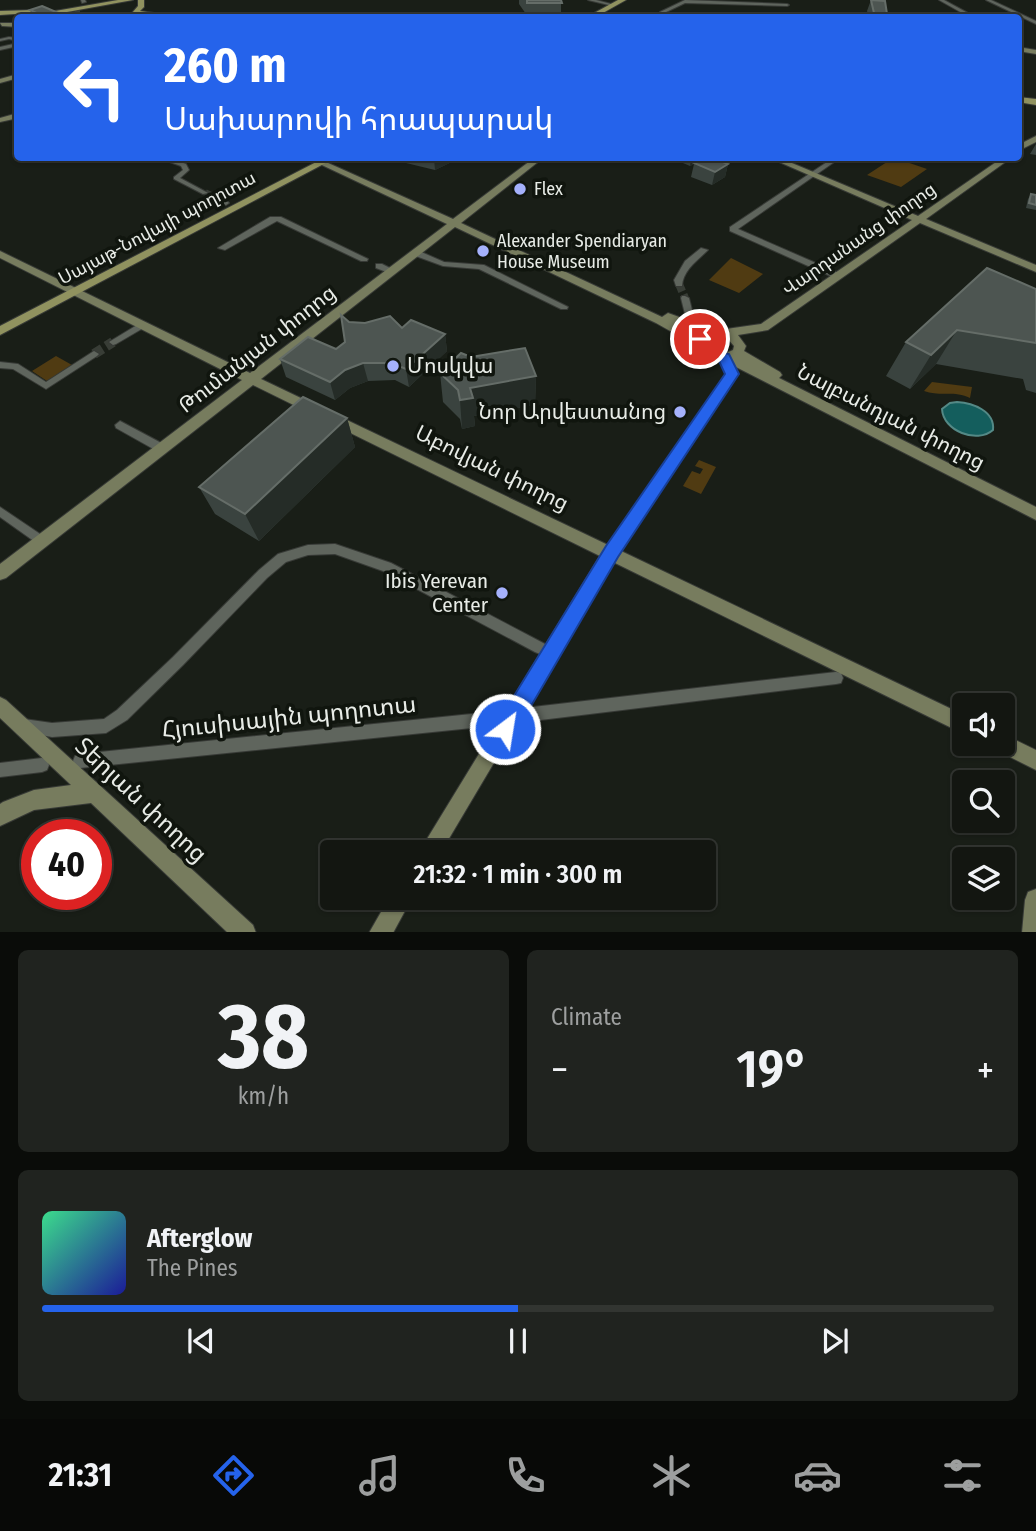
<!DOCTYPE html>
<html lang="en">
<head>
<meta charset="utf-8">
<style>
	body { margin:0; font-family:"Fira Sans Condensed","Noto Sans Armenian",sans-serif; background:#20231f; color:#f1f3f6; height:100vh; display:flex; flex-direction:column; font-size:26px; white-space:nowrap }
	* { box-sizing:border-box; margin:0 }
	p { font-size:23px; color:#9d9f9f }
	.icon { flex:none; width:38px; height:38px; fill:none; stroke:currentColor; stroke-width:2; stroke-linecap:round; stroke-linejoin:round }
	.map { position:relative; height:932px; overflow:hidden }
	.drawer { display:flex; flex-direction:column; gap:18px; padding:18px; background:#0a0c09; flex:1 }
	.drawer>* { flex:none }
	.guide { position:absolute; left:14px; top:14px; width:1008px; height:147px; border-radius:7px; box-shadow:0 2px 5px #0004,0 0 0 2px #323531; background:#2563eb; color:#fff; overflow:hidden }
	.buttons { position:absolute; left:952px; top:693px; display:grid; gap:14px }
	.buttons a { display:grid; place-items:center; width:63px; height:63px; border-radius:7px; background:#131611; box-shadow:0 2px 5px #0004,0 0 0 2px #323531; font-size:35px }
	.speed { position:absolute; left:21px; top:819px; display:flex; gap:14px; font-size:35px; font-weight:700; text-align:center }
	.speed>* { display:grid; place-content:center; width:91px; height:91px; border-radius:50%; background:#131611; box-shadow:0 2px 5px #0004,0 0 0 2px #323531; line-height:1 }
	.speed .limit { border:10px solid #d22; background:#fff; color:#111 }
	.pin { position:absolute; display:grid; place-items:center; width:60px; height:60px; color:#fff; margin:-30px; border:4px solid #fff; border-radius:50%; box-shadow:0 2px 7px #0007 }
	.me { position:absolute; width:77px; margin:-38px; rotate:31deg; stroke-linejoin:round; filter:drop-shadow(0 0 5px #0008) }
	.turn { display:flex; align-items:center; gap:24px; height:147px; padding:0 35px; font-size:32px }
	.turn .icon { width:91px; height:91px; stroke-width:2.5 }
	.turn b { display:block; font-size:49px; line-height:60px }
	.big { font-size:52px; font-weight:600; line-height:1.1 }
	.drawer .widget { flex:1; display:flex; flex-direction:column; justify-content:center; gap:10px; min-width:0; padding:0 24px; border-radius:10px; background:#20231f }
	.drawer .dial { align-items:center; gap:0 }
	.dial b { font-size:91px; line-height:1 }
	.song { display:flex; align-items:center; gap:21px }
	.cover { width:84px; height:84px; border-radius:10px; background:linear-gradient(135deg,hsl(150 70% 55%),hsl(240 70% 35%)) }
	.played { height:7px; border-radius:4px; background:linear-gradient(90deg,#2563eb 50%,#323531 50%) }
	.keys { display:flex; justify-content:space-around; direction:ltr }
	.heat { display:flex; justify-content:space-between; align-items:center; font-size:38px; direction:ltr }
	.drawer .tiles { flex:1; display:grid; gap:18px; grid-template-columns:1fr 1fr }
	.widget:last-child { grid-column:span 2 }
	.trip { position:absolute; left:320px; top:840px; width:396px; height:70px; border-radius:7px; background:#131611; box-shadow:0 2px 5px #0004,0 0 0 2px #323531; font-weight:600; line-height:70px; text-align:center }
	.tab-bar { display:flex; height:112px; justify-content:space-around; align-items:center; background:#080907; color:#9d9f9f }
	.tab-bar .icon { width:49px; height:49px }
	.tab-bar .on { color:#2563eb }
	.tab-bar b { font-size:32px; color:#f1f3f6 }
	.map>svg:first-child { display:block }
	.green { fill:#503b12 }
	.water { fill:#145e5d; stroke:#548986; stroke-width:2 }
	.lines { fill:none; stroke-linecap:round; stroke-linejoin:round }
	.street-tunnel-far1 { stroke:#383d36; stroke-width:8; stroke-dasharray:8 3.5; stroke-linecap:butt }
	.street-tunnel { stroke:#383d36; stroke-width:10; stroke-dasharray:10 4.5; stroke-linecap:butt }
	.primary-tunnel { stroke:#383d36; stroke-width:7; stroke-dasharray:7 3.5; stroke-linecap:butt }
	.street-casing { stroke:#373a36; stroke-width:2 }
	.secondary-casing { stroke:#373a36; stroke-width:2 }
	.primary-casing { stroke:#373a36; stroke-width:2 }
	.street { fill:#5f655d; fill-rule:evenodd }
	.secondary { fill:#777c5e; fill-rule:evenodd }
	.primary { fill:#90925f; fill-rule:evenodd }
	.wall { fill:#3a433f }
	.shaded-wall { fill:#252c27 }
	.building { fill:#4d5551; stroke:#656d68; stroke-width:2 }
	.route { fill:#2563eb; stroke:#184099; stroke-width:2 }
	.poi-dot { fill:#a5b1fc; stroke:#10150e; stroke-width:2.5 }
	.labels { text-anchor:middle; stroke-width:7; stroke-linejoin:round; paint-order:stroke }
	.far-poi-label { font-size:18px; fill:#e8ece7; stroke:#10150e; text-anchor:start }
	.far-street-label { font-size:18px; fill:#e8ece7; stroke:#10150e }
	.street-label { font-size:21px; fill:#e8ece7; stroke:#10150e }
	.poi-label { font-size:21px; fill:#e8ece7; stroke:#10150e; text-anchor:end }
	.near-street-label { font-size:24px; fill:#e8ece7; stroke:#10150e }
</style>
</head>
<body>
<div class="map">
<svg width="1036" height="933" viewBox="0 0 1036 933">
	<rect width="100%" height="100%" fill="#191e17"/>
	<path class="green" d="M893,158H895L927,169L901,187L867,175Z
		M731,258L763,274L739,293L709,280Z
		M56,356L72,365L47,381L32,371Z
		M932,382L972,387L970,398C955,390 940,397 924,391Z
		M699,460L716,467L701,494L683,486L692,471L700,474L703,469L695,466Z"/>
	<path class="water" d="M957,402C973,403 995,411 993,430C977,444 943,431 942,409L950,403Z"/>
	<g class="lines">
		<path class="street-tunnel-far1" d="M205,193L217,199
			M679,284L685,298"/>
		<path class="street-tunnel" d="M94,354L113,342"/>
		<path class="primary-tunnel" d="M22,14L80,13"/>
		<defs>
			<path id="street" d="M81,0H85L86,2L82,3Z
				M588,0H596L615,5L613,6Z
				M685,0L787,4L789,5L787,6L685,3L664,13L660,12Z
				M939,0H944L977,18H971Z
				M986,0H991L1036,21V24Z
				M9,37L18,38V41L9,39L0,41V39Z
				M18,43V46L0,50V47Z
				M149,158H170L186,164L189,170L180,178L208,193L203,194L174,179V177L183,170L181,166L164,160H152Z
				M833,158H840L738,229L841,274V278H835L730,231V227Z
				M217,197L228,202L229,203L226,205L215,200L214,199Z
				M270,217H281L368,259L367,261H361L277,221L225,250L218,248Z
				M701,248L708,250C697,261 683,270 682,286H676L674,280L685,261Z
				M413,251H419L444,262L484,265L568,307L567,309H561L479,269L443,266L413,255Z
				M376,264H382L396,271L395,273H389L376,268Z
				M682,296H685L689,298L696,326L695,328L692,329L688,326L681,298Z
				M142,322L146,325L145,327L116,344L113,345L109,342Z
				M94,351L99,354L97,356L46,389L13,369L0,368V362L18,364L46,382Z
				M120,421L165,445L166,448L165,451H157L116,428L115,425Z
				M0,507L46,538L48,541L46,544L42,546L38,544L0,517Z
				M335,544L391,563L545,644L546,648L545,652L540,654L535,652L383,571L335,554L308,555L286,562L267,578L183,665L127,720L106,733L52,737L19,731L17,726L19,721L24,719L52,723L104,719L117,710L173,657L259,570L278,554L308,545Z
				M836,672L841,673L843,678L841,683L836,684L524,722L519,720L517,715L519,710L524,708Z
				M501,711L506,713L508,718L506,723L501,725L80,768L75,766L73,761L75,756L80,754Z
				M42,758L47,760L49,765L47,770L42,772L0,777V763Z"/>
			<path id="secondary" d="M51,14L116,16L119,18L49,17Z
				M594,16L612,18H591Z
				M0,23H18V27L2,26Z
				M1018,47L1036,50V54L1018,51Z
				M18,74V78L0,83V79Z
				M18,113V118L0,122V118Z
				M1036,136V142L1018,151V145Z
				M307,158H317L453,219L534,158H543L461,223L662,317L668,313L710,328L726,329L761,324L912,220L770,158H780L918,216L1002,158H1011L926,219L1036,265V272L920,223L768,330L738,335L746,346L744,351L780,372L782,375L779,378L1036,507V520L734,366L738,374L736,377L621,551L964,715V734L613,562L441,852H419L600,556L253,385L6,578L0,580V564L242,380L0,258V251L250,373L447,224ZM455,227L656,323L695,345L704,357L720,361L726,374L608,545L261,379ZM675,323L700,333L697,336ZM714,335L727,338L734,346L733,350C722,356 709,354 706,340Z
				M0,697L6,700L253,925L256,933H228L91,803L34,810L0,826V804L3,802L34,790L71,785L0,718Z
				M1003,734L1036,750V770L996,750L994,744H1003Z
				M1036,889V933H1022L1025,900L1028,892Z
				M389,898H412L393,933H369Z"/>
			<path id="primary" d="M118,0H133L34,18H18V20L15,18Z
				M138,0H144V7L140,11L190,18L132,13L138,6Z
				M618,0H626L594,18H585Z
				M32,10L30,13L0,15V11Z
				M88,13L150,16L153,18L90,16Z
				M1018,97L1036,99V105L1018,102Z
				M324,158H335L0,335V326Z"/>
		</defs>
		<use href="#street" class="street-casing"/>
		<use href="#secondary" class="secondary-casing"/>
		<use href="#primary" class="primary-casing"/>
		<use href="#street" class="street"/>
		<use href="#secondary" class="secondary"/>
		<use href="#primary" class="primary"/>
	</g>
	<path class="wall" d="M519,0H561V18H526V14L519,4Z
		M871,0L887,14L886,18H869L867,11Z
		M30,10L70,18H34Z
		M1036,144V155L1030,154Z
		M405,158H460L435,170L406,163Z
		M671,158H702V159L728,164L725,177L712,185L691,177L694,164L690,166Z
		M1031,194L1036,195V210L1026,208L1028,199Z
		M1036,289V393L1026,390L1023,379L936,364L910,389L886,376L906,342Z
		M402,328L445,334L447,351L409,387L395,380L368,381L350,388L335,400L286,377L280,359L336,349L345,342Z
		M471,357L536,376L535,405L474,416L475,426L462,429L460,419L443,402L440,373Z
		M347,418L355,447L259,541L215,514L199,487Z"/>
	<path class="shaded-wall" d="M434,158H460L435,170Z
		M691,158H702V160L690,166Z
		M728,164L725,177L712,185L715,172Z
		M957,330L936,364L910,389L931,355Z
		M445,334L447,351L409,387L406,369Z
		M363,363L368,381L350,388L335,400L330,382L345,370Z
		M536,376L535,405L474,416L475,426L462,429L460,400L470,388Z
		M347,418L355,447L259,541L245,514Z"/>
	<path class="building" d="M527,0H561L562,3H527Z
		M871,0L885,1L887,14L874,13Z
		M42,6L70,18H47L30,10Z
		M704,158H712L728,164L715,172L694,163Z
		M1031,194L1036,195V205L1029,203Z
		M987,268L1036,289V343L957,330L931,355L906,342Z
		M341,315L349,322L365,323L390,316L402,328L411,320L445,334L406,369L392,363H363L345,370L330,382L280,359L308,337L336,349L345,342Z
		M525,348L536,376L470,388L473,398L460,400L458,390L440,373L461,353L471,357Z
		M303,397L347,418L245,514L199,487Z"/>
	<path class="route" d="M700,335L705,336L710,349L729,354L739,374L618,557L513,737L505,740L498,737L494,729L498,722L606,546L725,374L719,361C705,356 695,355 693,339Z"/>
	<g class="poi-dot">
		<circle cx="520" cy="189" r="7"/>
		<circle cx="483" cy="251" r="7"/>
		<circle cx="393" cy="366" r="7"/>
		<circle cx="680" cy="412" r="7"/>
		<circle cx="502" cy="593" r="7"/>
	</g>
	<g class="labels">
		<g class="far-poi-label">
			<text x="534" y="195">Flex</text>
			<text x="497" y="247">Alexander Spendiaryan<tspan x="497" dy="21">House Museum</tspan></text>
		</g>
		<g class="far-street-label">
			<text transform="translate(157 228) rotate(-28)" y="6">Սայաթ-Նովայի պողոտա</text>
			<text transform="translate(859 239) rotate(-35)" y="6">Վարդանանց փողոց</text>
		</g>
		<g class="street-label">
			<text transform="translate(257 349) rotate(-38)" y="7">Թումանյան փողոց</text>
			<text transform="translate(891 417) rotate(27)" y="7">Նալբանդյան փողոց</text>
			<text transform="translate(492 468) rotate(26)" y="7">Աբովյան փողոց</text>
		</g>
		<g class="poi-label">
			<text x="407" y="373" text-anchor="start">Մոսկվա</text>
			<text x="666" y="419">Նոր Արվեստանոց</text>
			<text x="488" y="588">Ibis Yerevan<tspan x="488" dy="24">Center</tspan></text>
		</g>
		<g class="near-street-label">
			<text transform="translate(289 717) rotate(-6)" y="8">Հյուսիսային պողոտա</text>
			<text transform="translate(141 800) rotate(43)" y="8">Տերյան փողոց</text>
		</g>
	</g>
</svg>
<div class="buttons">
<a><svg class="icon" aria-label="sound" viewBox="0 0 24 24"><path d="M4 9h4l5-4v14l-5-4H4zM17 9q2 3 0 6"/></svg></a>
<a><svg class="icon" aria-label="search" viewBox="0 0 24 24"><circle cx="10" cy="10" r="6"/><path d="M15 15l6 6"/></svg></a>
<a><svg class="icon" aria-label="layers" viewBox="0 0 24 24"><path d="M12 4l9 5-9 5-9-5zM3 14l9 5 9-5"/></svg></a>
</div>
<div class="speed"><div class="limit">40</div></div>
<div class="pin" style="left:700px;top:339px;background:#d93025"><svg class="icon" aria-label="arrive" viewBox="0 0 24 24"><path d="M6 21V4h12l-3 4 3 4H6"/></svg></div>
<svg class="me" style="left:505px;top:729px" viewBox="-20 -20 40 40"><circle r="17" fill="#2563eb" stroke="#fff" stroke-width="3"/><path d="M0-11L8 9 0 5-8 9z" fill="#fff"/></svg>
<div class="trip">21:32 · 1 min · 300 m</div>
<div class="guide">
<div class="turn"><svg class="icon" aria-label="left" viewBox="0 0 24 24"><path d="M17 20v-9H6M10 6l-5 5 5 5"/></svg><div><b>260 m</b>Սախարովի հրապարակ</div></div>
</div>
</div>
<section class="drawer">
<div class="tiles">
<div class="widget dial"><b>38</b><p>km/h</p></div>
<div class="widget"><p>Climate</p>
<div class="heat"><a>−</a><b class="big">19°</b><a>+</a></div>
</div>
<div class="widget">
<div class="song"><i class="cover"></i><div><b>Afterglow</b><p>The Pines</p></div></div>
<div class="played"></div>
<div class="keys"><svg class="icon" aria-label="previous" viewBox="0 0 24 24"><path d="M18 5L8 12l10 7zM5 5v14"/></svg><svg class="icon" aria-label="pause" viewBox="0 0 24 24"><path d="M8 5v14M16 5v14"/></svg><svg class="icon" aria-label="next" viewBox="0 0 24 24"><path d="M6 5l10 7-10 7zM19 5v14"/></svg></div>
</div>
</div>
</section>
<nav class="tab-bar">
<b>21:31</b>
<svg class="icon on" aria-label="directions" viewBox="0 0 24 24"><path d="M12 3l9 9-9 9-9-9zM9 14v-3h6M13 9l2 2-2 2"/></svg>
<svg class="icon" aria-label="music" viewBox="0 0 24 24"><path d="M9 18V5l10-2v13"/><circle cx="6" cy="18" r="3"/><circle cx="16" cy="16" r="3"/></svg>
<svg class="icon" aria-label="phone" viewBox="0 0 24 24"><path d="M5 4h4l2 5-3 2q2 4 5 5l2-3 5 2v4C11 20 4 13 5 4z"/></svg>
<svg class="icon" aria-label="climate" viewBox="0 0 24 24"><path d="M12 3v18M4 7l16 10M4 17L20 7"/></svg>
<svg class="icon" aria-label="car" viewBox="0 0 24 24"><path d="M5 17H2v-5l4-1 3-4h7l3 4 3 1v5h-3M9 17h6M6 11h13"/><circle cx="7" cy="17" r="2"/><circle cx="17" cy="17" r="2"/></svg>
<svg class="icon" aria-label="filters" viewBox="0 0 24 24"><path d="M4 7h16M4 17h16"/><circle cx="9" cy="7" r="2"/><circle cx="15" cy="17" r="2"/></svg>
</nav>
</body>
</html>
